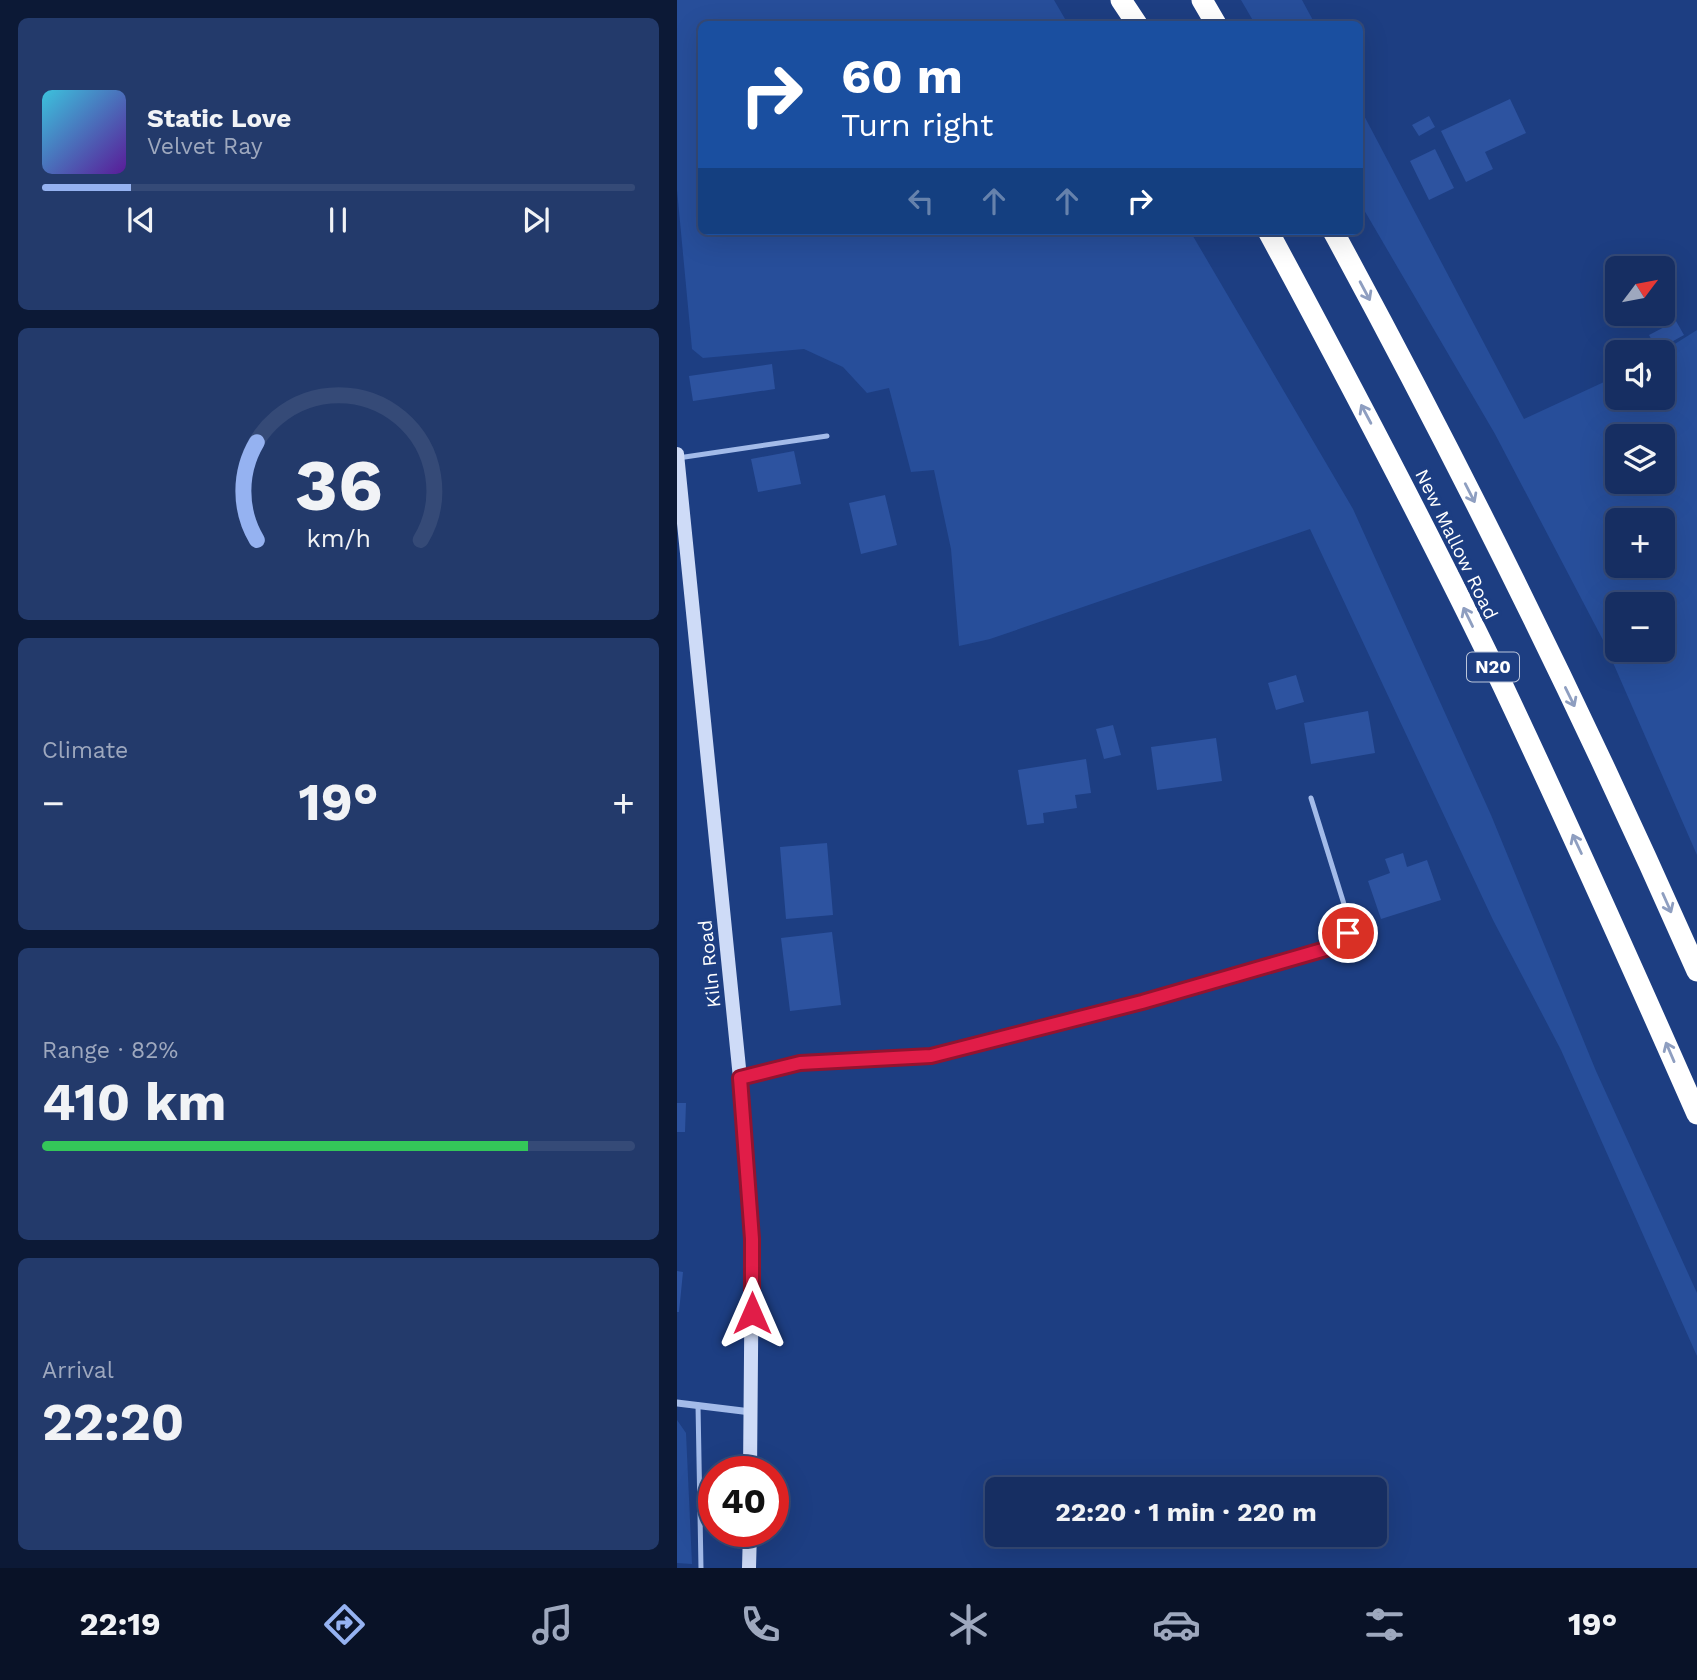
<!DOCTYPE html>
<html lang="en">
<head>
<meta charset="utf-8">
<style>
	body { margin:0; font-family:"Work Sans",sans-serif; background:#233a6b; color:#f1f3f6; height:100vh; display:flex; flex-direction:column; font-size:26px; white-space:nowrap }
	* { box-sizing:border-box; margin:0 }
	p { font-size:23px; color:#9ea8be }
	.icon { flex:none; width:38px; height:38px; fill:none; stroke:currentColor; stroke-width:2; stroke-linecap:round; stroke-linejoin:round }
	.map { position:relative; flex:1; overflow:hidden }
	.sheet { display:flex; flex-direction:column; gap:18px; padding:18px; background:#0c1936; width:677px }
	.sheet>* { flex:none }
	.guide { position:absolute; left:21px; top:21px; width:665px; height:214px; border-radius:10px; box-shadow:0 7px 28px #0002,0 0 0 2px #354a77; background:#1a4fa0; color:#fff; overflow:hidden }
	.needle { width:46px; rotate:58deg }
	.controls { position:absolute; left:928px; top:256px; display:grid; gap:14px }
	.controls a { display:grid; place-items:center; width:70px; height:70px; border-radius:10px; background:#162e62; box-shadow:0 7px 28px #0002,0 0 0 2px #354a77; font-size:35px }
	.speed { position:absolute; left:21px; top:1456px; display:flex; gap:14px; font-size:35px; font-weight:700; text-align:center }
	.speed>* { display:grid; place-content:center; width:91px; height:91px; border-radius:50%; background:#162e62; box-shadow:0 7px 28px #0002,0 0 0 2px #354a77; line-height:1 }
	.speed .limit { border:10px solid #d22; background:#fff; color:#111 }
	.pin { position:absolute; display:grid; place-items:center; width:60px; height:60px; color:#fff; margin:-30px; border:4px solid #fff; border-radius:50%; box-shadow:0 2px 7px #0007 }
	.me { position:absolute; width:77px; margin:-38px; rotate:0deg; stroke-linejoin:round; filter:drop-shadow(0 0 5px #0008) }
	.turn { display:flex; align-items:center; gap:24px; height:147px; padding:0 28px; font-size:32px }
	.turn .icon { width:91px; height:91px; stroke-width:2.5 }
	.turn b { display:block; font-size:49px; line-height:60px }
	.lanes { display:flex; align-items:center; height:66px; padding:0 28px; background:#0003; justify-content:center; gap:35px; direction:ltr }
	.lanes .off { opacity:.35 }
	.big { font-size:52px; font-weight:700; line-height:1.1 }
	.sheet .widget { flex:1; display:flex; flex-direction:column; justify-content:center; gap:10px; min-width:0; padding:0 24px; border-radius:10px; background:#233a6b }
	.sheet .dial { align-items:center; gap:0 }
	.dial svg { height:182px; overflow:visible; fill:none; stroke:#354a77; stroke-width:7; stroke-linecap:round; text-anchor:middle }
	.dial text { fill:#f1f3f6; stroke:none }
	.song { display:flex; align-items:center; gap:21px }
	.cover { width:84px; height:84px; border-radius:10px; background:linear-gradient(135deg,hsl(190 70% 55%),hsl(270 70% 35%)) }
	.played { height:7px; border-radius:4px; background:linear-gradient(90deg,#95b2f1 15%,#354a77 15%) }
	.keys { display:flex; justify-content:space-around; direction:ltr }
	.heat { display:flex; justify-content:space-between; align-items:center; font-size:38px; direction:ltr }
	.charge { height:10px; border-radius:5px; background:linear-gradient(90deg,#34c759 82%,#354a77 0) }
	.trip { position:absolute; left:308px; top:1477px; width:402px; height:70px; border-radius:10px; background:#162e62; box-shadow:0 7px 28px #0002,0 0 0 2px #354a77; font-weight:700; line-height:70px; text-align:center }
	.dock { display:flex; height:112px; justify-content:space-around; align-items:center; background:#091227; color:#9ea8be }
	.dock .icon { width:49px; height:49px }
	.dock .active { color:#95b2f1 }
	.dock b { font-size:32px; color:#f1f3f6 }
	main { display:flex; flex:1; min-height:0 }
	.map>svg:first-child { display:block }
	.green { fill:#274e9a; fill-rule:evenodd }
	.building { fill:#2d53a0 }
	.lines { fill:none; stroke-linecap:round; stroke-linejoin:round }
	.lane { stroke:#a3bbe9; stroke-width:5 }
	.street { stroke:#a3bbe9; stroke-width:7 }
	.secondary { stroke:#cedbf7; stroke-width:14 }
	.highway { stroke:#fff; stroke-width:21 }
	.oneway { stroke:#8e9ec0 }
	.route-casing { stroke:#92132f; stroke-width:18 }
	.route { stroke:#e11d48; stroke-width:12 }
	.labels { text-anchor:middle; stroke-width:7; stroke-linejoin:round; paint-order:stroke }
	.shield { fill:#1d3e82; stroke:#bbc5da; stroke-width:2 }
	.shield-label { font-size:18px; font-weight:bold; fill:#fff }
	.street-label { font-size:19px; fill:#fff; stroke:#1d3e82 }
</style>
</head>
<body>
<main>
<section class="sheet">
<div class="widget">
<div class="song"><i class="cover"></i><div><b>Static Love</b><p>Velvet Ray</p></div></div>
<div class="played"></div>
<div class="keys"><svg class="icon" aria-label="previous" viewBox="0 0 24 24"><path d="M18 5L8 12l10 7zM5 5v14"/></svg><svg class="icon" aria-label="pause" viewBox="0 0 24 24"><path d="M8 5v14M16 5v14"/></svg><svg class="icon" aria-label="next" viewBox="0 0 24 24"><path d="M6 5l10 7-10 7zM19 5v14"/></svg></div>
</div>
<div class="widget dial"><svg viewBox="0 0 100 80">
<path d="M14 69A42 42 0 1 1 86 69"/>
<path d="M14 69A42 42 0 0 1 14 26" stroke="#95b2f1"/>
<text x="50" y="56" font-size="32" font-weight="700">36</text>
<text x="50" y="72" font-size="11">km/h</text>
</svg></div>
<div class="widget"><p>Climate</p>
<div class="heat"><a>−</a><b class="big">19°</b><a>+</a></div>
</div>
<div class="widget"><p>Range · 82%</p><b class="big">410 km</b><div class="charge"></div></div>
<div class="widget"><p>Arrival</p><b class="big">22:20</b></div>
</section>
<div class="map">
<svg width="1020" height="1568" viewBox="0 0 1020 1568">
	<rect width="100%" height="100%" fill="#1d3e82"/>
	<path class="green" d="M0,0H377L391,24H24V231H513L676,509L814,815L919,1071L1020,1293V1356L884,1050L816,920L633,529L313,639L282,646L274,549L257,470L234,472L212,388L190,393L166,367L127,349L26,358L15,349L0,190Z
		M564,0H625L638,24H578Z
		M683,108L847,419L940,376V397H985V352L1020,330V855L927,642L818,434L683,203ZM940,436H985V481H940ZM940,520H985V565H940ZM940,604H985V649H940Z
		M0,1420L9,1433L15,1564L0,1563Z"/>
	<path class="building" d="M833,99L849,133L808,152L816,169L789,182L764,131Z
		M752,116L758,127L742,136L735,125Z
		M758,149L777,188L752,200L733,161Z
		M999,321L1007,335L980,350L972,335Z
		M95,364L98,389L16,401L12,376Z
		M117,451L124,484L81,492L74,459Z
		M208,495L220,545L184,554L172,503Z
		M619,675L627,702L599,710L591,683Z
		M691,711L698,753L634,764L627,723Z
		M436,725L444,755L427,759L419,729Z
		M539,738L545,781L480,790L474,747Z
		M409,759L414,793L398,795L400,808L366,813L367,823L350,825L341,770Z
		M150,843L156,915L109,919L103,847Z
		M726,853L730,867L750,860L764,900L704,919L691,881L713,873L708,859Z
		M155,932L164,1005L113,1011L104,938Z
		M0,1103H9L8,1132H0Z
		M0,1271L6,1272L2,1312H0Z"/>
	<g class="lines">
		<path class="lane" d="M1,458L150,436
			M63,1078L123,1063L254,1057L465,1002L659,946L669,941L672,933L671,917L634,798
			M21,1405L24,1568"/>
		<path class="street" d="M0,1403L74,1412"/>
		<path class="secondary" d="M0,454L63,1078L75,1239L73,1472
			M72,1568L73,1531"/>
		<path class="highway" d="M444,0L460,24
			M525,0L539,24
			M591,231C672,381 752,532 826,686C893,828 957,971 1020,1114
			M656,231C787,472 909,719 1020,971"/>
	</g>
	<defs><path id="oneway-shaft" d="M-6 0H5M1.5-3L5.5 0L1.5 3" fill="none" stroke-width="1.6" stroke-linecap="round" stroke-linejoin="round" transform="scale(1.75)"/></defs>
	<g class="oneway">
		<use href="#oneway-shaft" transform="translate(688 291) rotate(62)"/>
		<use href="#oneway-shaft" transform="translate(689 414) rotate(-118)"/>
		<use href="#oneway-shaft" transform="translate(793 493) rotate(63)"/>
		<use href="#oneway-shaft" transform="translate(791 617) rotate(-116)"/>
		<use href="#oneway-shaft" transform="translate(893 697) rotate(64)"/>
		<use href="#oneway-shaft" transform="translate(900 844) rotate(-115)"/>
		<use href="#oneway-shaft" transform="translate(990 903) rotate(66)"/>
		<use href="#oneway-shaft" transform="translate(993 1052) rotate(-113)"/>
	</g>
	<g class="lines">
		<defs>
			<path id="route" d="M75,1313V1239L63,1078L123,1063L254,1056L465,1002L659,946L668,941L671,933"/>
		</defs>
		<use href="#route" class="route-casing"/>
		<use href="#route" class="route"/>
	</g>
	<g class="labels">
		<rect class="shield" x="790" y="652.5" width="52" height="29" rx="5"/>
		<g class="shield-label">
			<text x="816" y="673">N20</text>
		</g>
		<g class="street-label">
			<text transform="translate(780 544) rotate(64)" y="7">New Mallow Road</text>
			<text transform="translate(32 964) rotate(-96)" y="7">Kiln Road</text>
		</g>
	</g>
</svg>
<div class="controls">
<a><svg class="needle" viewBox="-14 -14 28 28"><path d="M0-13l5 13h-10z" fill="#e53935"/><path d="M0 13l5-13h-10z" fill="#9ea8be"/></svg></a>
<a><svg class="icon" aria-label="sound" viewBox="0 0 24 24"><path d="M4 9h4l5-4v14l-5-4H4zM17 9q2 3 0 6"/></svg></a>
<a><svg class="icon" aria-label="layers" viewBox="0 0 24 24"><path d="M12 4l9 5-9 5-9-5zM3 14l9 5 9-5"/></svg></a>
<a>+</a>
<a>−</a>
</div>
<div class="speed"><div class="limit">40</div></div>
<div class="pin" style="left:671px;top:933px;background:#d93025"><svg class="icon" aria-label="arrive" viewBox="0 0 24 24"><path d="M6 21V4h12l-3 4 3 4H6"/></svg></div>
<svg class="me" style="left:75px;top:1313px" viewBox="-20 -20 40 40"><path d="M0-17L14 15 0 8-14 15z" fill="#e11d48" stroke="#fff" stroke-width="4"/></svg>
<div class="trip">22:20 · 1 min · 220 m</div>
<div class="guide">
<div class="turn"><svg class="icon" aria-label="right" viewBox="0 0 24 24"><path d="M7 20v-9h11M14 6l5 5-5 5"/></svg><div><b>60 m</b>Turn right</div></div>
<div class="lanes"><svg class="icon off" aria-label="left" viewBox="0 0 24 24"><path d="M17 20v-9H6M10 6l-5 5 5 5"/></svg><svg class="icon off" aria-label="ahead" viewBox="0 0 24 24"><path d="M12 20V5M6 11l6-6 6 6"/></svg><svg class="icon off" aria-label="ahead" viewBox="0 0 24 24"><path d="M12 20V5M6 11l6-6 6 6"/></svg><svg class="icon" aria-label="right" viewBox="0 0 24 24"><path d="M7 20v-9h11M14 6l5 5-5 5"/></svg></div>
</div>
</div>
</main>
<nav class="dock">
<b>22:19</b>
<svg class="icon active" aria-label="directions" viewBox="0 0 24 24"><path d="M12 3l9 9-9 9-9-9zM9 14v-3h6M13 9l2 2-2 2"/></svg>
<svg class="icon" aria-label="music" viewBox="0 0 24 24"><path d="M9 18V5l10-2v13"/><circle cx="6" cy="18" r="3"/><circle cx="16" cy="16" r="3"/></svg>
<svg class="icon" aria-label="phone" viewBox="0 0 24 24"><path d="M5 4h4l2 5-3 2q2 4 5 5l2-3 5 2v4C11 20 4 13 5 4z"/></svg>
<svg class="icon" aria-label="climate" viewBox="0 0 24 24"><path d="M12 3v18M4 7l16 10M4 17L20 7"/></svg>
<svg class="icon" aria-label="car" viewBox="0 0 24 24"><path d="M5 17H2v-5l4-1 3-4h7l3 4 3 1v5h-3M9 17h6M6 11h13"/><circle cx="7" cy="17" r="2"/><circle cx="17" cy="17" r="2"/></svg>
<svg class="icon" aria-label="filters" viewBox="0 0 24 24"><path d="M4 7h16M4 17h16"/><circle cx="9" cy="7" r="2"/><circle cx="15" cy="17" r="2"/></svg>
<b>19°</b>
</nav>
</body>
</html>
